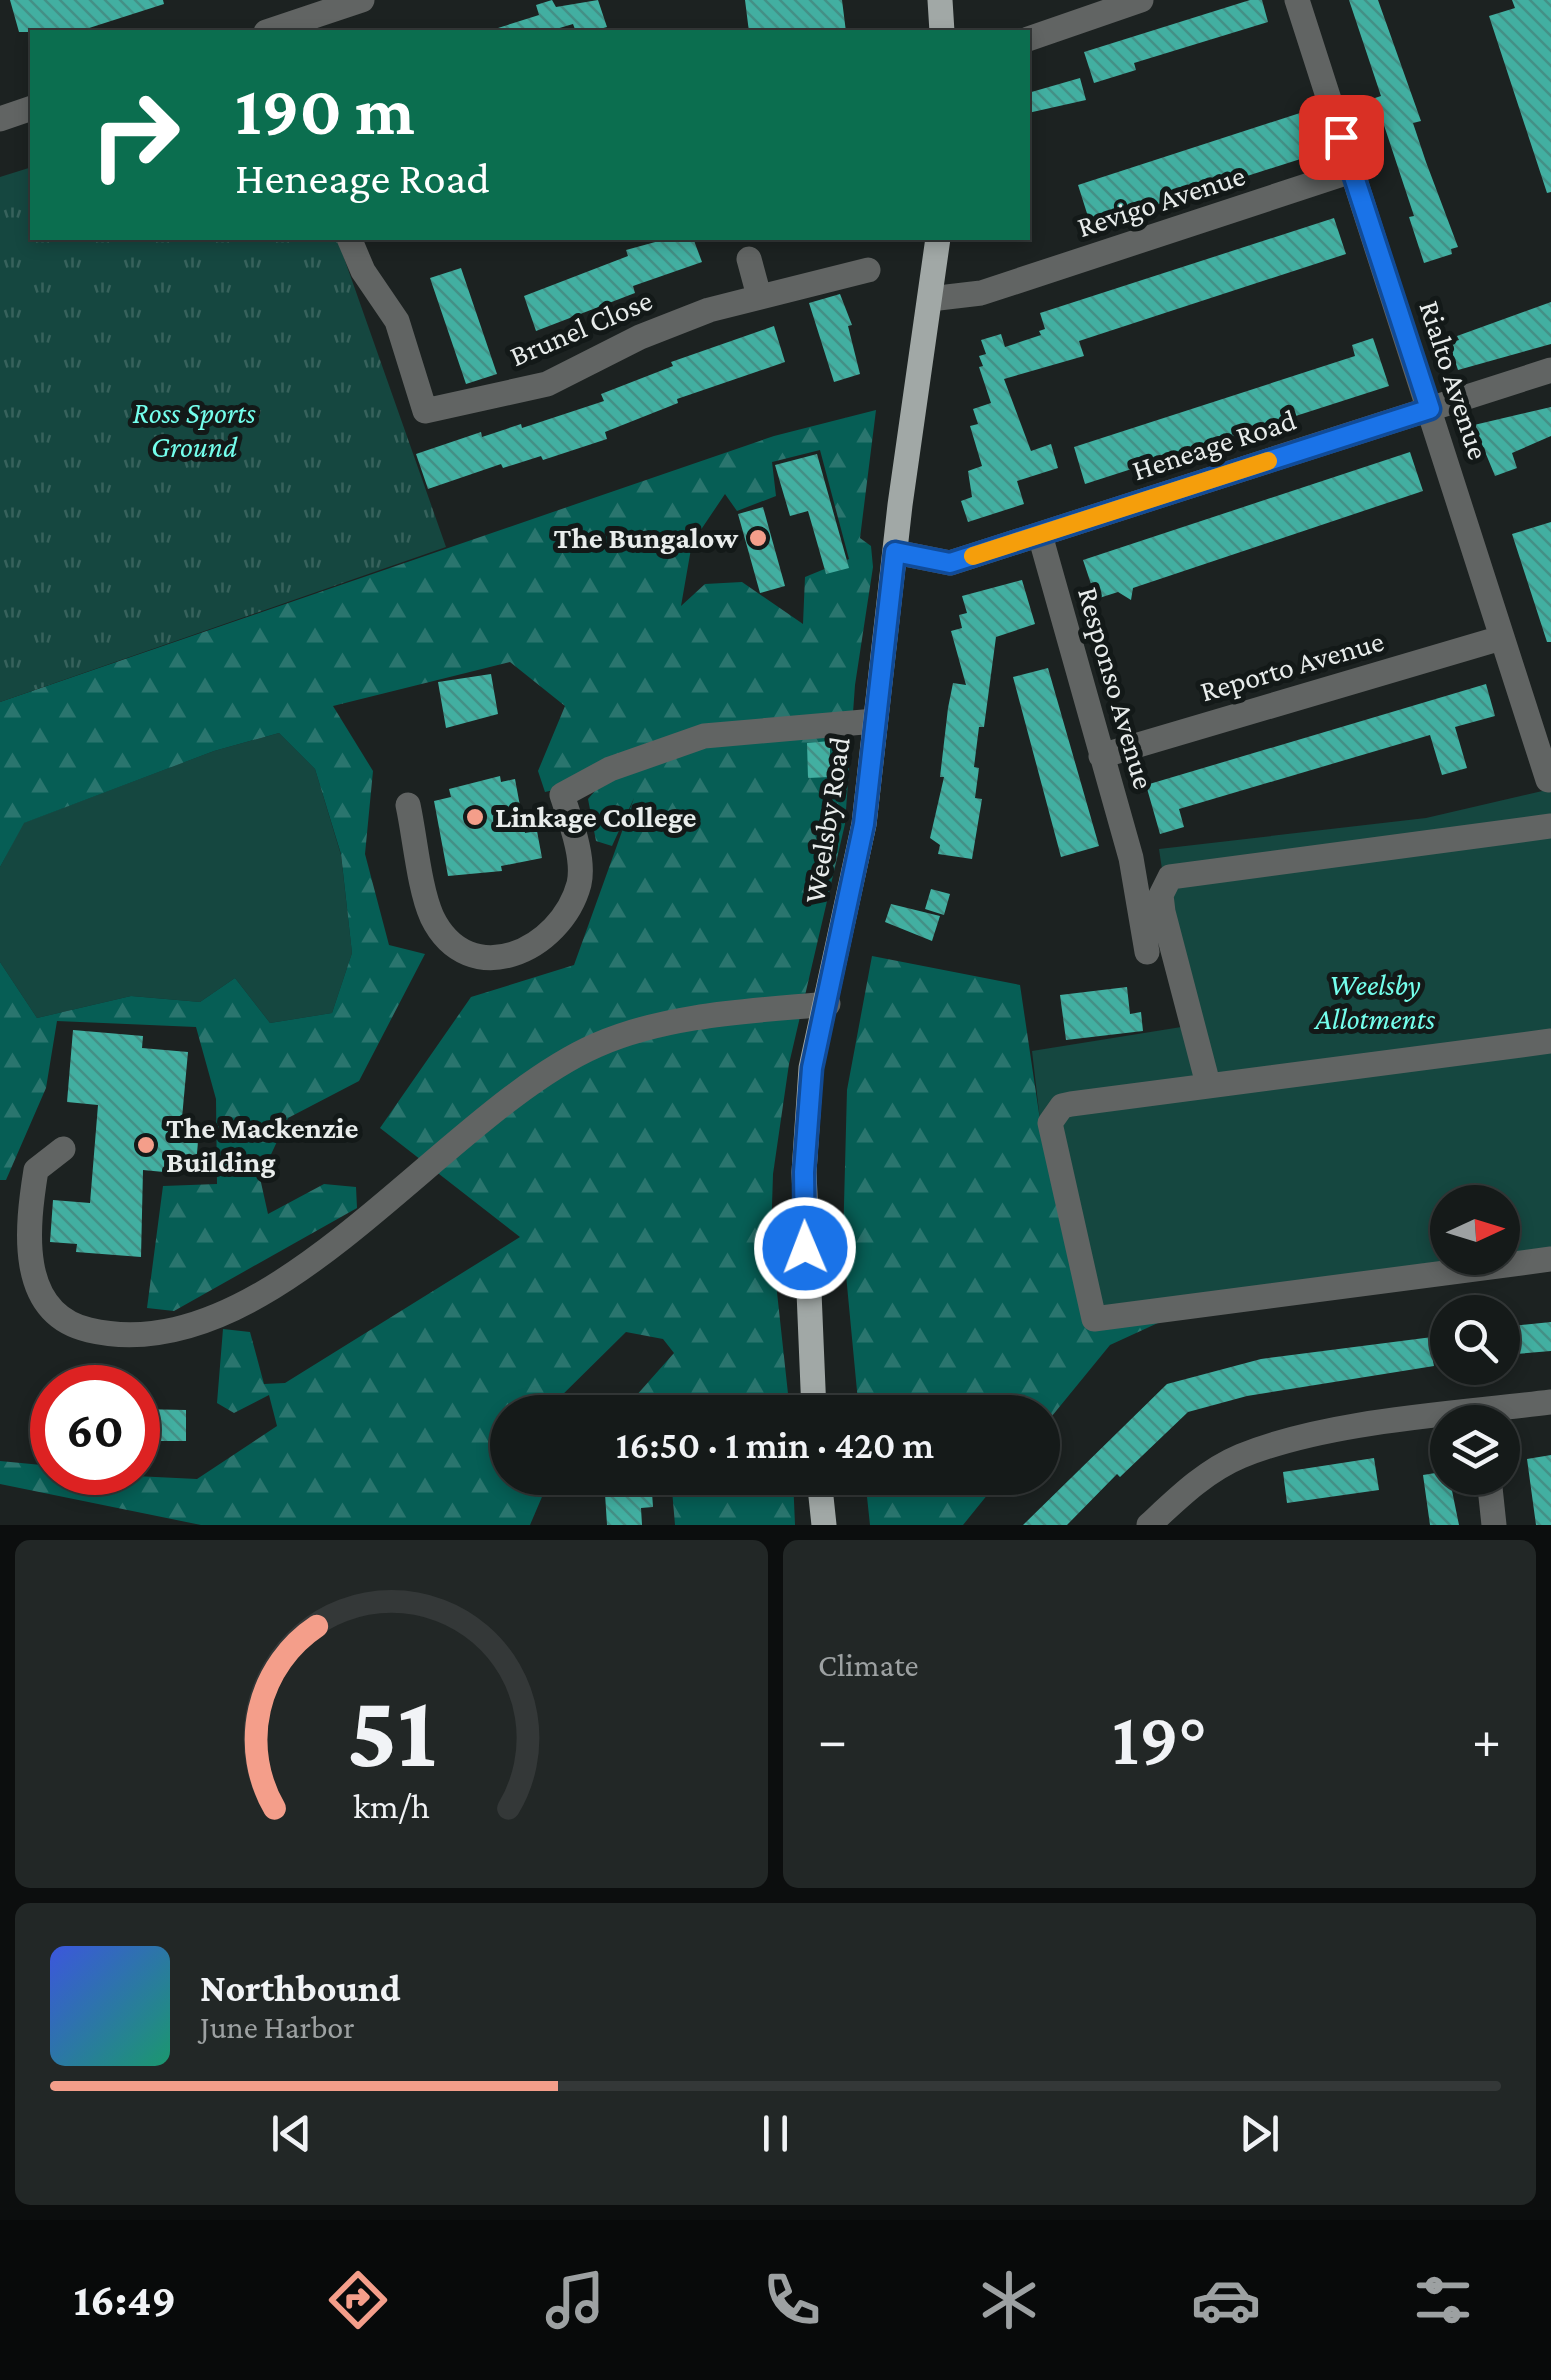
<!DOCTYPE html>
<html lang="en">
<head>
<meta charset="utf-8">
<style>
	body { margin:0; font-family:"Crimson Pro",serif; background:#222726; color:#f1f3f6; height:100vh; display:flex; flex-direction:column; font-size:38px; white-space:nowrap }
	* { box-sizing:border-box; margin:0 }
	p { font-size:32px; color:#9da1a2 }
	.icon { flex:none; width:55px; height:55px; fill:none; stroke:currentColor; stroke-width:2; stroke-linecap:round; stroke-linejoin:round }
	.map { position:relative; height:1525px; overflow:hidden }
	.details { display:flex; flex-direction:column; gap:15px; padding:15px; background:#0c0e0e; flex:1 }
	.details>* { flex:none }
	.banner { position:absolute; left:30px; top:30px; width:1000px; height:210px; border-radius:0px; box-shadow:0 5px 15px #0003,0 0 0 2px #343838; background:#0b6e4f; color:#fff; overflow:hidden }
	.needle { width:65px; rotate:86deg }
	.controls { position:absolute; left:1430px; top:1185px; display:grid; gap:20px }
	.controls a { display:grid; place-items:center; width:90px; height:90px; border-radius:50%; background:#151a19; box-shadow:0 5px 15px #0003,0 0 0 2px #343838; font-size:50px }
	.speed { position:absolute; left:30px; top:1365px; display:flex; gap:20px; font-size:50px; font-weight:700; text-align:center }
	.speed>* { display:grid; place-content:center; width:130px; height:130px; border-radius:50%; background:#151a19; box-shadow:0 5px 15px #0003,0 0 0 2px #343838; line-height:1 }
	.speed .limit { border:15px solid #d22; background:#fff; color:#111 }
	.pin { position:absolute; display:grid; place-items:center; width:85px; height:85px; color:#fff; margin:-42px; border-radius:20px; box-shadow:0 5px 15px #0006 }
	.me { position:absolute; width:110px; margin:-55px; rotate:359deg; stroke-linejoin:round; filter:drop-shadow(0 0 8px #0008) }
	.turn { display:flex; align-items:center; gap:35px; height:210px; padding:0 40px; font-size:45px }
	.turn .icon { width:130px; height:130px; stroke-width:2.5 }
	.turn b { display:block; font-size:70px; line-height:85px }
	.big { font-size:75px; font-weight:600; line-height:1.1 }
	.details .widget { flex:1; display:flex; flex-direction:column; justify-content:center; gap:15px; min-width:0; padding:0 35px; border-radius:15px; background:#222726 }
	.details .dial { align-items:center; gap:0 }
	.dial svg { height:260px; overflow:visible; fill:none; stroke:#343838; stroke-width:7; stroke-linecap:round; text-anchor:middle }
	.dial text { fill:#f1f3f6; stroke:none }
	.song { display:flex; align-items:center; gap:30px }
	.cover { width:120px; height:120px; border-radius:15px; background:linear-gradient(135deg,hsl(230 70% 55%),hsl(160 70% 35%)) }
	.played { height:10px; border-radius:5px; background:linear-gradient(90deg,#f49e8a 35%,#343838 35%) }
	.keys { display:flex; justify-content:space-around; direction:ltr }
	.heat { display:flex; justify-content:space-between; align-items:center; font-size:55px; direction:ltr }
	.details .tiles { flex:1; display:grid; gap:15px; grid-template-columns:1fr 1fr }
	.widget:last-child { grid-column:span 2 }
	.trip { position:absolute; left:490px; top:1395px; width:570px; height:100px; border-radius:50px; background:#151a19; box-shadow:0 5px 15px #0003,0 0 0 2px #343838; font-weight:600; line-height:100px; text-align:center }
	.tab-bar { display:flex; height:160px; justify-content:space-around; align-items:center; background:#080a0a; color:#9da1a2 }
	.tab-bar .icon { width:70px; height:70px }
	.tab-bar .current { color:#f49e8a }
	.tab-bar b { font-size:45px; color:#f1f3f6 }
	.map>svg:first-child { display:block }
	.green { fill:#154740; fill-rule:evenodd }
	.forest { fill:url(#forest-firs); fill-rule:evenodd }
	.park { fill:url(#park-tufts) }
	.building { fill:url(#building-back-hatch) }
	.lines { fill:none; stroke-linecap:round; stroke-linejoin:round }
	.minor { stroke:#616463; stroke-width:25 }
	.major { stroke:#a1a8a6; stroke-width:25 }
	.route-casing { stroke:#114b97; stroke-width:25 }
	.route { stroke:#1a73e8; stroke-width:18 }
	.slow { stroke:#f59e0b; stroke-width:18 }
	.poi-dot { fill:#f49e8a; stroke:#131918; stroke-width:4 }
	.labels { text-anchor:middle; stroke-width:10; stroke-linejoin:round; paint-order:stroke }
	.street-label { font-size:30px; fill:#e8eceb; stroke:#131918 }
	.park-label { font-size:30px; font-style:italic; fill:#74ffed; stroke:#131918 }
	.poi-label { font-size:30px; font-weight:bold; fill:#e8eceb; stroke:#131918; text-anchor:start }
</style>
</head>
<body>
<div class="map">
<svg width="1551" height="1525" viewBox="0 0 1551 1525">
	<defs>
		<pattern id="forest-firs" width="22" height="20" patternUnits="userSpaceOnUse" patternTransform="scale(2.5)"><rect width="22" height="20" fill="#065e55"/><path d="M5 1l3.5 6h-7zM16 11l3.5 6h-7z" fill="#2a756e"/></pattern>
		<pattern id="park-tufts" width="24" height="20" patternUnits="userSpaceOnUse" patternTransform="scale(2.5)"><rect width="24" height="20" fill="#154740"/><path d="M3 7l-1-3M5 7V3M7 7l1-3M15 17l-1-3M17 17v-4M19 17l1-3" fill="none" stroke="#37625c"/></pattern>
		<pattern id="building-back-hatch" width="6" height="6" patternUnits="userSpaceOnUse" patternTransform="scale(2.5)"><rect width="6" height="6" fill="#42afa1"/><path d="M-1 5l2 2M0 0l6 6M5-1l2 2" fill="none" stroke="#439086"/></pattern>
	</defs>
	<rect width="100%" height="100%" fill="#1c2221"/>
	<path class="green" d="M279,733L315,769L341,855L352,953L332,1013L270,1023L235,978L200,1002L131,996L37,1018L0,962V867L23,823L214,751Z
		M1551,789V1263L1088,1327L1040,1120L1032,1051L1200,1024L1166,896L1159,849L1426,818ZM1448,1202H1502V1258H1448Z"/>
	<path class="forest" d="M876,410L860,538L871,546L873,567L855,685L845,824L789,1064L773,1174L771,1237L790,1412H644L635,1397L674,1353L663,1339L626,1332L551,1406L553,1412H508V1478H550L530,1525H201L0,1484V1461L52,1466V1472L197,1479L277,1426L269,1395L234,1413L217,1403L223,1329L250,1332L264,1384L285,1383L520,1237L380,1128L471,997L574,965L634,798L612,846L596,841L588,799L606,778L545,792L538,771L565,706L510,662L333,706L373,771L365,854L389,945L425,954L359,1081L288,1118L260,1178L268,1214L324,1184L356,1187L357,1208L174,1311L147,1308L163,1186L217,1184L216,1099L196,1027L57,1021L46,1088L6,1180H0V962L37,1018L131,996L200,1002L235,978L270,1023L332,1013L352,953L341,854L315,769L279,733L214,751L24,823L0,867V702L774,436ZM820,450L849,559L805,577L803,624L742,582L705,584L681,606L692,543L725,494L737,511L776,496L772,462Z
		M872,956L1020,985L1040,1120L1088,1326L1184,1311L1110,1345L1043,1427L1042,1412H859L843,1243L847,1090Z
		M671,1478H793L795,1525H675Z
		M865,1478H1001L963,1525H870Z"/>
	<path class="park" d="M32,167V238H337L446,547L0,702V177Z"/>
	<path class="building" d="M10,0H163L164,4L86,29L87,32H19Z
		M552,0L556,7L598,0L607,27L589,32H576L573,24L546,32H499L498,28L539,15L536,5Z
		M745,0H842L846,32H749Z
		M1250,0H1262L1268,22L1134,63L1136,70L1094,83L1084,52Z
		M1349,0H1378L1421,121L1413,123L1426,162L1458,247L1451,249L1452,254L1424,263L1409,217L1414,216L1375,98L1381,96Z
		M1512,0H1551V192L1547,193L1489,16L1515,8Z
		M1080,78L1086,100L1028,113V93Z
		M1300,113L1313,155L1091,226L1078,185Z
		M1334,218L1346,254L1079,341L1084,356L1004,379L1031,451L1051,444L1058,468L1017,481L1024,504L968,522L961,501L972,497L968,471L982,466L970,426L978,424L973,409L991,403L979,367L983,366L979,356L986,354L981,340L1001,334L1005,347L1041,335L1039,331L1045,329L1040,313Z
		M670,238H693L702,262L633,286L635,293L536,331L524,296L628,256L626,250Z
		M461,268L497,374L466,384L430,278Z
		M840,294L852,325L848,326L860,374L834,382L809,303Z
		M1551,302V344L1458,370L1449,343L1459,340L1457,336Z
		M774,326L785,362L677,399L678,403L605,432L607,439L543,460L541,456L503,468L501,464L428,489L416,454L481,432L482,437L521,424L522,428L604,401L601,394L673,366L671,362Z
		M1373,338L1389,386L1085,484L1074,447L1355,356L1352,345Z
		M1551,407V436L1512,453L1517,468L1495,476L1474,425Z
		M1410,452L1423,491L1133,588L1131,600L1118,592L1096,599L1083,560Z
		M817,454L849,568L826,574L808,511L790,516L775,465Z
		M763,507L785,586L760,593L738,514Z
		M1551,522V642H1547L1512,534Z
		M1022,580L1035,624L996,637L984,727H979L974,767L979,768L975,798L982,799L972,859L938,854L940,845L930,838L944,777H940L948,708L953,683L966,685L951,631L962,628L959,615L967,613L962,596Z
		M1048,668L1099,846L1061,857L1013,677Z
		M491,674L498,714L446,728L438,682Z
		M1486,684L1495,716L1455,727L1467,768L1442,775L1430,735L1179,809L1184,827L1160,834L1146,785Z
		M830,741V777L808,778L807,743Z
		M500,776L501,782L515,779L525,833L537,831L542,858L501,866L502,871L448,876L434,801L451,797L449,789Z
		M931,889L950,894L944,915L925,909Z
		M891,904L940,916L932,941L885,922Z
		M1127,987L1130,1014L1141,1012L1143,1031L1066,1040L1060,995Z
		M73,1030L143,1036L142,1048L188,1052L180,1140L198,1142L195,1175L143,1170L141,1257L76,1252L77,1244L50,1242L53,1200L90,1203L98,1105L67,1102Z
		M1551,1322V1351L1516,1354L1512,1326Z
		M1448,1335V1358L1433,1361L1434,1366L1247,1396L1188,1412L1120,1477L1117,1474L1067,1525H1023L1167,1384L1261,1359Z
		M138,1409L186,1410V1441H138Z
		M1551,1455V1525H1536L1527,1459Z
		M1374,1458L1379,1490L1287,1503L1283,1472Z
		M1448,1471L1459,1525H1430L1423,1475Z
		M604,1478H651L653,1507L641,1508L642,1525H607Z"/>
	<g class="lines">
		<path class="minor" d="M1297,0L1548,780
			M266,32L362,0
			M1028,39L1141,0
			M0,119L32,108
			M349,238L363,271L397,321L425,411L547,384L640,337L709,310L868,270
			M749,259L759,296
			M930,299L981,293L1352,171
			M1040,535L1131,858L1147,952
			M895,552L950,563L1551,370
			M1101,756L1501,638
			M408,805C415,837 419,888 432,917C469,993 561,951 579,884C585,858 570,820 562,795L610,769L704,736L875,721
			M1551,1041L1071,1104L1062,1106L1050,1123L1094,1319L1551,1259
			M1208,1084L1163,912L1161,895L1170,877L1551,826
			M63,1149L36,1170C27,1226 16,1313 89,1330C272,1373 443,1112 597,1045C668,1014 752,1011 828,1004
			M1489,1478L1494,1525
			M1149,1525C1177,1499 1205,1471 1241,1456C1329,1420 1456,1414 1551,1402"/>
		<path class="major" d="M940,0L942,32
			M814,1412L804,1172L811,1068L864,824L900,505L938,238
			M819,1478L824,1525"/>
	</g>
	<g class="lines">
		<defs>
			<path id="route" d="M805,1248L804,1172L812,1068L864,824L895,552L950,563L1430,409L1341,137"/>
		</defs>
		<use href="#route" class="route-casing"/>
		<use href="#route" class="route"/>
		<path class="slow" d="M973,556L1268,461"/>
	</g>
	<g class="poi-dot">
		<circle cx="758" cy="538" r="10"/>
		<circle cx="475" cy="817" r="10"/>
		<circle cx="146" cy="1145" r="10"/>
	</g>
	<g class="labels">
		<g class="street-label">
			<text transform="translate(1161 201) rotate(-18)" y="10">Revigo Avenue</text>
			<text transform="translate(581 328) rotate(-23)" y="10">Brunel Close</text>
			<text transform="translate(1454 380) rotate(72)" y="10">Rialto Avenue</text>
			<text transform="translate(1214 445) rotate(-18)" y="10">Heneage Road</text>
			<text transform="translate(1292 666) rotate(-16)" y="10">Reporto Avenue</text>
			<text transform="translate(1116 688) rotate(74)" y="10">Responso Avenue</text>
			<text transform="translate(827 820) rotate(-81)" y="10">Weelsby Road</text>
		</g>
		<g class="park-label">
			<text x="194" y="423">Ross Sports<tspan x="194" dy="34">Ground</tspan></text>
			<text x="1375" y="995">Weelsby<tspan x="1375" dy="34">Allotments</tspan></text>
		</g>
		<g class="poi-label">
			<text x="738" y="548" text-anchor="end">The Bungalow</text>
			<text x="495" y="827">Linkage College</text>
			<text x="166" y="1138">The Mackenzie<tspan x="166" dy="34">Building</tspan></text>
		</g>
	</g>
</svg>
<div class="controls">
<a><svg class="needle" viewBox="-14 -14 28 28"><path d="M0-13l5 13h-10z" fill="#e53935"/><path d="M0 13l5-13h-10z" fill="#9da1a2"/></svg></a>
<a><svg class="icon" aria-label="search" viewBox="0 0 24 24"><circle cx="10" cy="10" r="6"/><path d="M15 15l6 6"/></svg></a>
<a><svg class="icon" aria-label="layers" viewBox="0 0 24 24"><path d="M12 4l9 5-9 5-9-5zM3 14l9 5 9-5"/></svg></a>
</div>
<div class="speed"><div class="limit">60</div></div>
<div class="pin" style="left:1341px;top:137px;background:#d93025"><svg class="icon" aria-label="arrive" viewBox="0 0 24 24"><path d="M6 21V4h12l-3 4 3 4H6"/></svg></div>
<svg class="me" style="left:805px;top:1248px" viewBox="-20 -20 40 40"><circle r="17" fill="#1a73e8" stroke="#fff" stroke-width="3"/><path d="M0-11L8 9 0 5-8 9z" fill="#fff"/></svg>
<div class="trip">16:50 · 1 min · 420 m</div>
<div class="banner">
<div class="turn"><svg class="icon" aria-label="right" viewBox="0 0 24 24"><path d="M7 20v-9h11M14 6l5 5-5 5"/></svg><div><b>190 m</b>Heneage Road</div></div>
</div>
</div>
<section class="details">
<div class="tiles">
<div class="widget dial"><svg viewBox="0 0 100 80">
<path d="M14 69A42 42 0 1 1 86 69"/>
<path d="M14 69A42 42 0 0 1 27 13" stroke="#f49e8a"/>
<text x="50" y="56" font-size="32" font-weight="700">51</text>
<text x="50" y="72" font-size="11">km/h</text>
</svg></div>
<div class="widget"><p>Climate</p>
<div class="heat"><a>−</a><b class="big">19°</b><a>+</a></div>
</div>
<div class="widget">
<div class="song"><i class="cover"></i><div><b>Northbound</b><p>June Harbor</p></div></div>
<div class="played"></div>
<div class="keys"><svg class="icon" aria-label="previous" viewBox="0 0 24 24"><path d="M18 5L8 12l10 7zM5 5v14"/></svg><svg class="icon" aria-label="pause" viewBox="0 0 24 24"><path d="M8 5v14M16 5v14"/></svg><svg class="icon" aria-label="next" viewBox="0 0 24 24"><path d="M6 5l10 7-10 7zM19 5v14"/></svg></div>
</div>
</div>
</section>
<nav class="tab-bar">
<b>16:49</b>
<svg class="icon current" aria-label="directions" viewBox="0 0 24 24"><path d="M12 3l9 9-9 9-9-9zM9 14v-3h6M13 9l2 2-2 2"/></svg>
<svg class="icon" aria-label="music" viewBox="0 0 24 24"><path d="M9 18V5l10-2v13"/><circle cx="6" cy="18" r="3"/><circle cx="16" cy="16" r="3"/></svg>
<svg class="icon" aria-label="phone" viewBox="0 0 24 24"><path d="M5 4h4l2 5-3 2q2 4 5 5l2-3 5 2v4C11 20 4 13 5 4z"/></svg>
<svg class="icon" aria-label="climate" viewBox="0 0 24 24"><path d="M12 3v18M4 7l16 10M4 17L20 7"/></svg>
<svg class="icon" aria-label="car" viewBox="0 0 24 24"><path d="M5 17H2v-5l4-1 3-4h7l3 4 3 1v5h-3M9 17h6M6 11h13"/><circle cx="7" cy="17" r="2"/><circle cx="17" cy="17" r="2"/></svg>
<svg class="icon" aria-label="filters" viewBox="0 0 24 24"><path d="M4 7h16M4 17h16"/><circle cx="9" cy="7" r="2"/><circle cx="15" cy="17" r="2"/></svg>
</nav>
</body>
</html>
